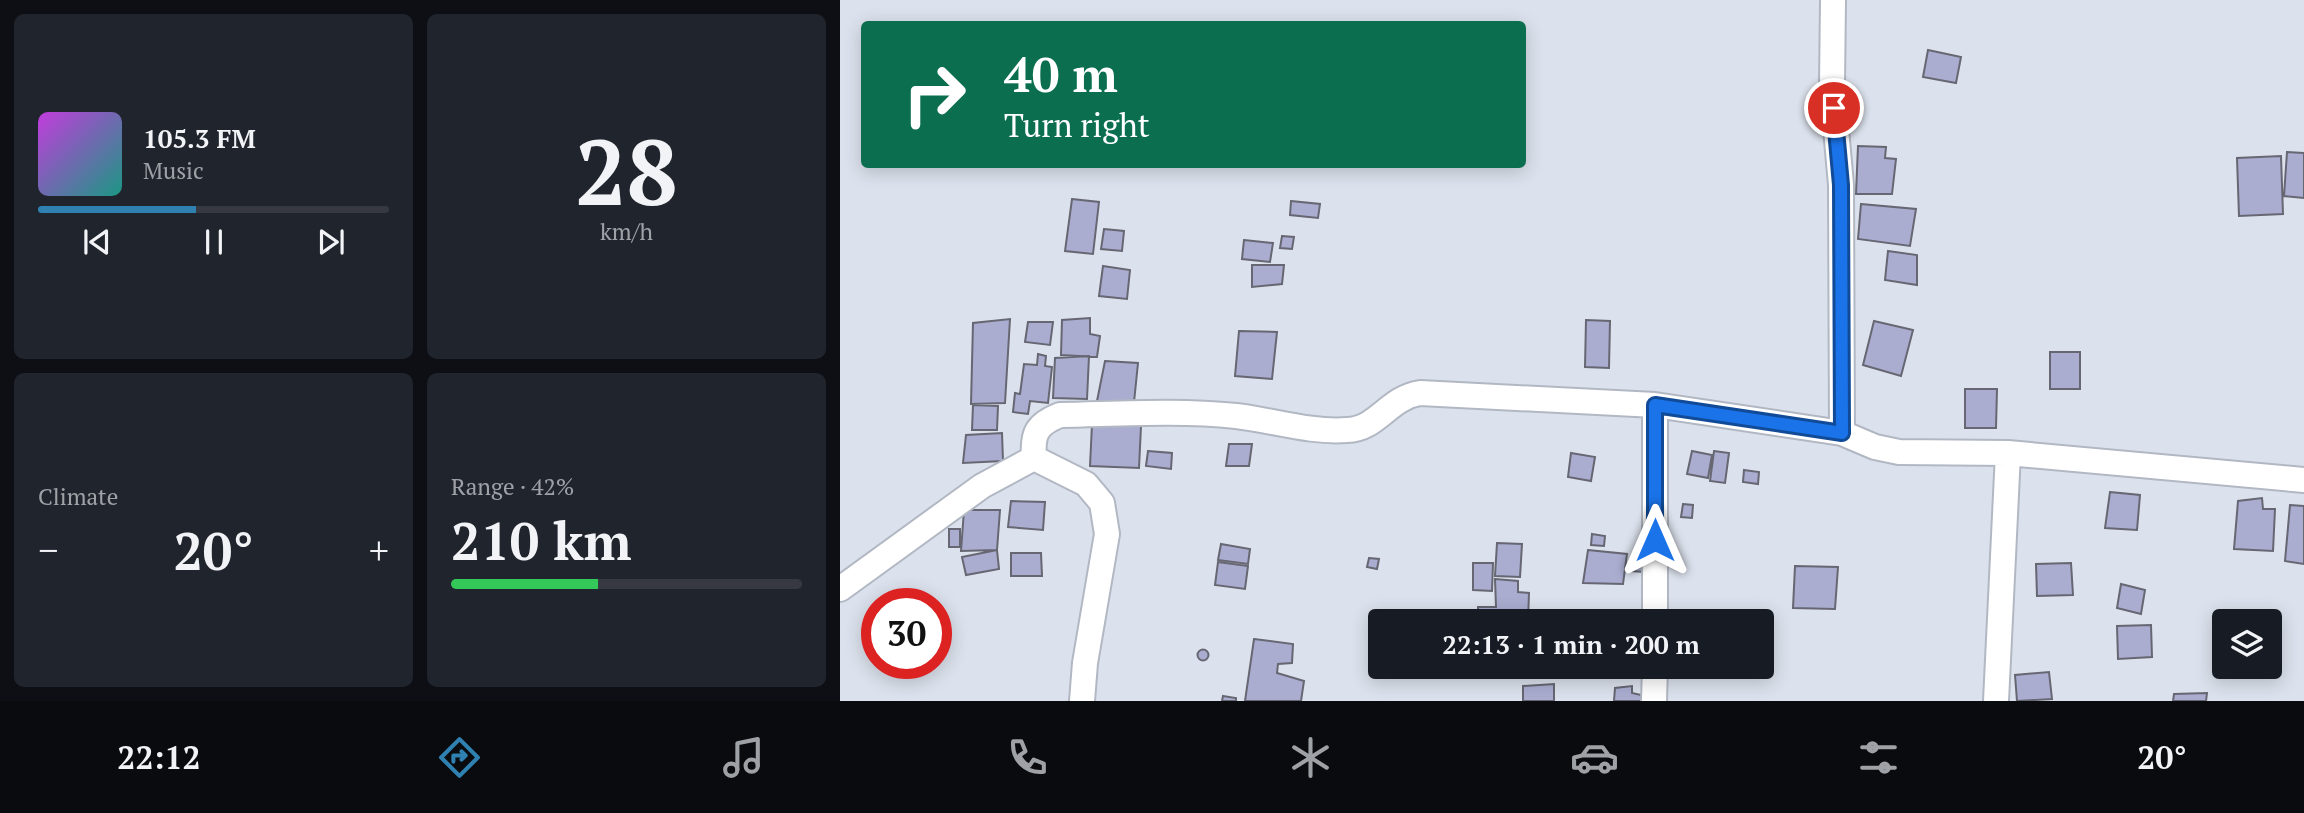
<!DOCTYPE html>
<html lang="en">
<head>
<meta charset="utf-8">
<style>
	body { margin:0; font-family:"PT Serif",serif; background:#20242c; color:#f1f3f6; height:100vh; display:flex; flex-direction:column; font-size:26px; white-space:nowrap }
	* { box-sizing:border-box; margin:0 }
	p { font-size:23px; color:#9ea1a6 }
	.icon { flex:none; width:38px; height:38px; fill:none; stroke:currentColor; stroke-width:2; stroke-linecap:round; stroke-linejoin:round }
	.map { position:relative; flex:1; overflow:hidden }
	.drawer { display:flex; flex-direction:column; gap:14px; padding:14px; background:#0d0f14; width:840px }
	.drawer>* { flex:none }
	.top-card { position:absolute; left:21px; top:21px; width:665px; height:147px; border-radius:7px; box-shadow:0 4px 18px #0003; background:#0b6e4f; color:#fff; overflow:hidden }
	.tools { position:absolute; left:1372px; top:609px; display:grid; gap:14px }
	.tools a { display:grid; place-items:center; width:70px; height:70px; border-radius:7px; background:#171b24; box-shadow:0 4px 18px #0003; font-size:35px }
	.speed { position:absolute; left:21px; top:588px; display:flex; gap:14px; font-size:35px; font-weight:700; text-align:center }
	.speed>* { display:grid; place-content:center; width:91px; height:91px; border-radius:50%; background:#171b24; box-shadow:0 4px 18px #0003; line-height:1 }
	.speed .limit { border:10px solid #d22; background:#fff; color:#111 }
	.pin { position:absolute; display:grid; place-items:center; width:60px; height:60px; color:#fff; margin:-30px; border:4px solid #fff; border-radius:50%; box-shadow:0 2px 7px #0007 }
	.me { position:absolute; width:77px; margin:-38px; rotate:0deg; stroke-linejoin:round; filter:drop-shadow(0 0 5px #0008) }
	.turn { display:flex; align-items:center; gap:24px; height:147px; padding:0 28px; font-size:32px }
	.turn .icon { width:91px; height:91px; stroke-width:2.5 }
	.turn b { display:block; font-size:49px; line-height:60px }
	.big { font-size:52px; font-weight:600; line-height:1.1 }
	.drawer .card { flex:1; display:flex; flex-direction:column; justify-content:center; gap:10px; min-width:0; padding:0 24px; border-radius:10px; background:#20242c }
	.drawer .dial { align-items:center; gap:0 }
	.dial b { font-size:91px; line-height:1 }
	.song { display:flex; align-items:center; gap:21px }
	.cover { width:84px; height:84px; border-radius:10px; background:linear-gradient(135deg,hsl(290 70% 55%),hsl(170 70% 35%)) }
	.played { height:7px; border-radius:4px; background:linear-gradient(90deg,#2e81b1 45%,#363941 45%) }
	.keys { display:flex; justify-content:space-around; direction:ltr }
	.heat { display:flex; justify-content:space-between; align-items:center; font-size:38px; direction:ltr }
	.charge { height:10px; border-radius:5px; background:linear-gradient(90deg,#34c759 42%,#363941 0) }
	.drawer .tiles { flex:1; display:grid; gap:14px; grid-template-columns:repeat(2,1fr) }
	.trip { position:absolute; left:528px; top:609px; width:406px; height:70px; border-radius:7px; background:#171b24; box-shadow:0 4px 18px #0003; font-weight:600; line-height:70px; text-align:center }
	.tab-bar { display:flex; height:112px; justify-content:space-around; align-items:center; background:#090b0e; color:#9ea1a6 }
	.tab-bar .icon { width:49px; height:49px }
	.tab-bar .on { color:#2e81b1 }
	.tab-bar b { font-size:32px; color:#f1f3f6 }
	main { display:flex; flex:1; min-height:0 }
	.map>svg:first-child { display:block }
	.building { fill:#aaadd0; stroke:#666772; stroke-width:2 }
	.lines { fill:none; stroke-linecap:round; stroke-linejoin:round }
	.street-casing { stroke:#b2b8c3; stroke-width:28 }
	.street { stroke:#fff; stroke-width:24 }
	.route-casing { stroke:#114b97; stroke-width:18 }
	.route { stroke:#1a73e8; stroke-width:12 }
</style>
</head>
<body>
<main>
<section class="drawer">
<div class="tiles">
<div class="card">
<div class="song"><i class="cover"></i><div><b>105.3 FM</b><p>Music</p></div></div>
<div class="played"></div>
<div class="keys"><svg class="icon" aria-label="previous" viewBox="0 0 24 24"><path d="M18 5L8 12l10 7zM5 5v14"/></svg><svg class="icon" aria-label="pause" viewBox="0 0 24 24"><path d="M8 5v14M16 5v14"/></svg><svg class="icon" aria-label="next" viewBox="0 0 24 24"><path d="M6 5l10 7-10 7zM19 5v14"/></svg></div>
</div>
<div class="card dial"><b>28</b><p>km/h</p></div>
<div class="card"><p>Climate</p>
<div class="heat"><a>−</a><b class="big">20°</b><a>+</a></div>
</div>
<div class="card"><p>Range · 42%</p><b class="big">210 km</b><div class="charge"></div></div>
</div>
</section>
<div class="map">
<svg width="1464" height="701" viewBox="0 0 1464 701">
	<rect width="100%" height="100%" fill="#dce2ed"/>
	<path class="building" d="M1088,50L1121,57L1116,83L1083,77Z
		M1018,146L1046,147L1045,158L1056,159L1052,194H1016Z
		M1447,152L1464,153V198L1444,196Z
		M1441,156L1443,214L1399,216L1397,158Z
		M232,199L259,202L253,254L225,251Z
		M451,201L480,204L478,218L450,215Z
		M1021,204L1076,209L1070,246L1018,239Z
		M264,229L284,231L282,251L261,249Z
		M442,236L454,237L452,249L440,248Z
		M404,240L433,243L430,262L402,259Z
		M1048,251L1077,255V285L1045,280Z
		M412,265H444L442,284L412,287Z
		M263,266L290,270L287,299L259,296Z
		M250,318V334L260,336L257,357L221,355L222,320Z
		M170,319L165,403L131,404L133,323Z
		M746,320L770,321L769,368L745,367Z
		M1034,321L1073,330L1061,376L1023,365Z
		M188,322H213L210,345L185,342Z
		M399,331L437,332L432,379L395,376Z
		M1210,352H1240V389H1210Z
		M198,354L206,356L205,366L212,367L208,403L190,401L188,414L173,412L175,393L180,394L184,364L197,365Z
		M249,356L247,399L213,398L215,358Z
		M265,361L298,363L293,412L256,406Z
		M1125,389H1157L1156,428H1125Z
		M133,405L158,406L157,430H132Z
		M252,424L301,426L299,468L250,466Z
		M162,433L163,461L123,463L126,435Z
		M389,444H412L409,466H386Z
		M308,451L332,453L331,469L306,466Z
		M852,451L872,455L868,478L847,474Z
		M874,451L889,453L885,483L870,481Z
		M731,453L755,457L751,481L728,477Z
		M904,470L919,472L918,484L903,482Z
		M1270,492L1300,495L1297,530L1265,528Z
		M1422,498L1423,509H1435L1433,551L1394,549L1398,501Z
		M171,501L205,502L203,530L168,527Z
		M843,504L853,505L852,518L841,517Z
		M1450,505L1464,506V564L1445,561Z
		M124,510H160L157,550L121,551Z
		M109,529H120V547H109Z
		M752,534L765,536L764,546L751,545Z
		M657,543L682,544L680,577L655,576Z
		M381,544L410,549L408,564L378,560Z
		M157,550L159,569L126,575L122,557Z
		M748,550L787,554L783,584L743,583Z
		M171,553H201L202,576H171Z
		M792,556L806,557L804,572L791,571Z
		M529,558L539,559L537,569L527,567Z
		M378,562L408,566L405,589L375,585Z
		M633,563H653L652,591L633,590Z
		M1231,563L1233,595L1197,596L1196,564Z
		M955,566L998,567L995,609L953,608Z
		M655,579L678,581V592L689,593L688,621H638V607H656Z
		M1281,584L1305,590L1301,614L1277,608Z
		M1311,625L1312,657L1278,659L1277,626Z
		M414,639L453,644L452,663L438,664L437,673L464,681L461,701H405Z
		M357.5 655a5.5 5.5 0 1 1 11 0a5.5 5.5 0 1 1-11 0Z
		M1209,672L1212,699L1177,701L1175,675Z
		M714,684V701H683V686Z
		M792,686V693L801,695V701H774L775,688Z
		M1367,693L1366,701H1333L1334,694Z
		M383,696L396,698V701H382Z"/>
	<g class="lines">
		<defs>
			<path id="street" d="M993,0L992,84L1001,185L1002,433
				M194,458C192,433 197,424 220,415C278,414 338,410 396,416C432,420 471,433 507,430C538,429 548,398 580,393L815,405L1002,433L1035,447L1059,452L1168,453L1464,480
				M194,458L246,484L262,503L267,534L245,663L242,701
				M0,589L142,486L194,458
				M815,621V405
				M814,701L815,667
				M1156,701L1168,453"/>
		</defs>
		<use href="#street" class="street-casing"/>
		<use href="#street" class="street"/>
	</g>
	<g class="lines">
		<defs>
			<path id="route" d="M815,540V405L1002,433L1001,185L994,108"/>
		</defs>
		<use href="#route" class="route-casing"/>
		<use href="#route" class="route"/>
	</g>
</svg>
<div class="tools">
<a><svg class="icon" aria-label="layers" viewBox="0 0 24 24"><path d="M12 4l9 5-9 5-9-5zM3 14l9 5 9-5"/></svg></a>
</div>
<div class="speed"><div class="limit">30</div></div>
<div class="pin" style="left:994px;top:108px;background:#d93025"><svg class="icon" aria-label="arrive" viewBox="0 0 24 24"><path d="M6 21V4h12l-3 4 3 4H6"/></svg></div>
<svg class="me" style="left:815px;top:540px" viewBox="-20 -20 40 40"><path d="M0-17L14 15 0 8-14 15z" fill="#1a73e8" stroke="#fff" stroke-width="4"/></svg>
<div class="trip">22:13 · 1 min · 200 m</div>
<div class="top-card">
<div class="turn"><svg class="icon" aria-label="right" viewBox="0 0 24 24"><path d="M7 20v-9h11M14 6l5 5-5 5"/></svg><div><b>40 m</b>Turn right</div></div>
</div>
</div>
</main>
<nav class="tab-bar">
<b>22:12</b>
<svg class="icon on" aria-label="directions" viewBox="0 0 24 24"><path d="M12 3l9 9-9 9-9-9zM9 14v-3h6M13 9l2 2-2 2"/></svg>
<svg class="icon" aria-label="music" viewBox="0 0 24 24"><path d="M9 18V5l10-2v13"/><circle cx="6" cy="18" r="3"/><circle cx="16" cy="16" r="3"/></svg>
<svg class="icon" aria-label="phone" viewBox="0 0 24 24"><path d="M5 4h4l2 5-3 2q2 4 5 5l2-3 5 2v4C11 20 4 13 5 4z"/></svg>
<svg class="icon" aria-label="climate" viewBox="0 0 24 24"><path d="M12 3v18M4 7l16 10M4 17L20 7"/></svg>
<svg class="icon" aria-label="car" viewBox="0 0 24 24"><path d="M5 17H2v-5l4-1 3-4h7l3 4 3 1v5h-3M9 17h6M6 11h13"/><circle cx="7" cy="17" r="2"/><circle cx="17" cy="17" r="2"/></svg>
<svg class="icon" aria-label="filters" viewBox="0 0 24 24"><path d="M4 7h16M4 17h16"/><circle cx="9" cy="7" r="2"/><circle cx="15" cy="17" r="2"/></svg>
<b>20°</b>
</nav>
</body>
</html>
